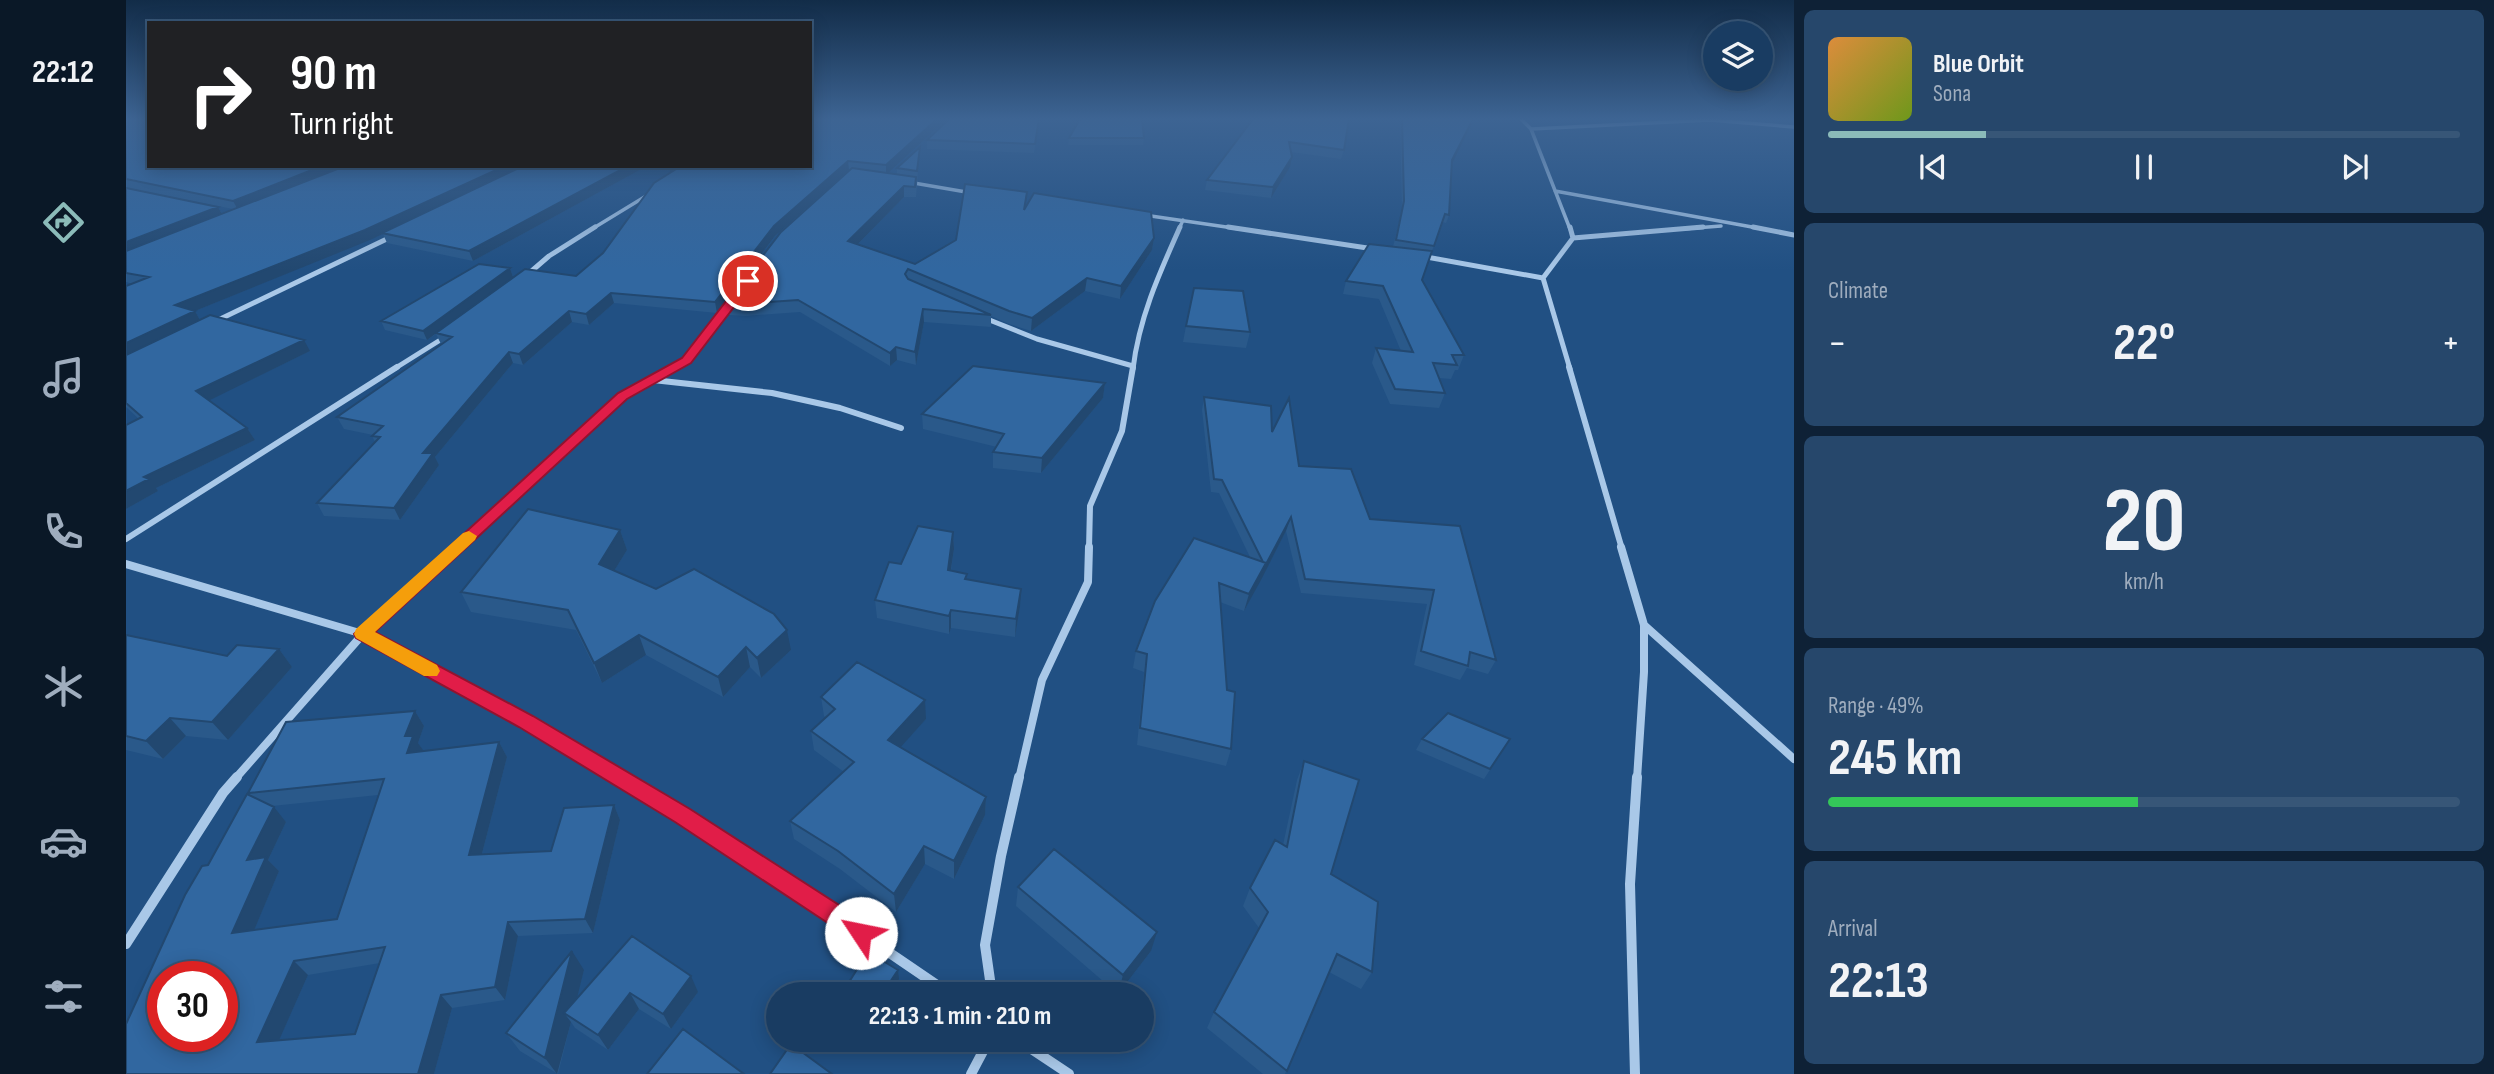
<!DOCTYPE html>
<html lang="en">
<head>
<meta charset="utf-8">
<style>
	body { margin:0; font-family:"Sofia Sans Condensed",sans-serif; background:#26476b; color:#f1f3f6; height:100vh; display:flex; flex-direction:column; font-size:26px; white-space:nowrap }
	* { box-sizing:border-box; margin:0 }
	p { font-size:23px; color:#9fadbe }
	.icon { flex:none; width:38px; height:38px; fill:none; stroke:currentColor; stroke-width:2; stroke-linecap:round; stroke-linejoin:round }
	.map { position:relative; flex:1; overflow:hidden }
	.sheet { display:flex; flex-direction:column; gap:10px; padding:10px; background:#0e2136; width:700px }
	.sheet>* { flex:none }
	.top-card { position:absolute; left:21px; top:21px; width:665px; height:147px; border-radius:0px; box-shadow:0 4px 18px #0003,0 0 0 2px #375677; background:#202124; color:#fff; overflow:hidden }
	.buttons { position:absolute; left:1577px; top:21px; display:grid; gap:14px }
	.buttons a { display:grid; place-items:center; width:70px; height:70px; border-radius:50%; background:#193c62; box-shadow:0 4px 18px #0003,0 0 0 2px #375677; font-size:35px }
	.speed { position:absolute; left:21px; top:961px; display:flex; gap:14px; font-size:35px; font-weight:700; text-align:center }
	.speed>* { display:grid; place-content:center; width:91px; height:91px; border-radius:50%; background:#193c62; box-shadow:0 4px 18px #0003,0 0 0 2px #375677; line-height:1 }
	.speed .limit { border:10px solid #d22; background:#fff; color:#111 }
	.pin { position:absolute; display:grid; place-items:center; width:60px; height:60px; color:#fff; margin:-30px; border:4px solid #fff; border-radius:50%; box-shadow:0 2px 7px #0007 }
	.me { position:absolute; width:77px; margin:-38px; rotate:304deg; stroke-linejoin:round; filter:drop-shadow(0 0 5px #0008) }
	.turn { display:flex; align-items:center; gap:24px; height:147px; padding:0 28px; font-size:32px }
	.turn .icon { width:91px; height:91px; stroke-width:2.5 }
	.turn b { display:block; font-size:49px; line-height:60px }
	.big { font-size:52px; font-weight:700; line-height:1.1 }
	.sheet .card { flex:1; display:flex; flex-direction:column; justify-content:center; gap:10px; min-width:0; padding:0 24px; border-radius:10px; background:#26476b }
	.sheet .dial { align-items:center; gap:0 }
	.dial b { font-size:91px; line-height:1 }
	.song { display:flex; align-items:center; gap:21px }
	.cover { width:84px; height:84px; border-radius:10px; background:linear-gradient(135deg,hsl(30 70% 55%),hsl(80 70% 35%)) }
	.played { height:7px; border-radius:4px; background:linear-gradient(90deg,#8bbbb9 25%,#375677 25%) }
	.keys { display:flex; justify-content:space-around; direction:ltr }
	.heat { display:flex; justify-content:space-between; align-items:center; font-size:38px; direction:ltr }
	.charge { height:10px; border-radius:5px; background:linear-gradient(90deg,#34c759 49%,#375677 0) }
	.trip { position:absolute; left:640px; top:982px; width:388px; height:70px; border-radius:35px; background:#193c62; box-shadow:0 4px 18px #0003,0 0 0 2px #375677; font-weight:700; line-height:70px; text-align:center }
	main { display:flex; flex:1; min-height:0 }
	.tab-bar { display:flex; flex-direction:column; width:126px; justify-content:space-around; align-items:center; background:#0a1827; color:#9fadbe }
	.tab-bar .icon { width:49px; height:49px }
	.tab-bar .active { color:#8bbbb9 }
	.tab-bar b { font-size:32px; color:#f1f3f6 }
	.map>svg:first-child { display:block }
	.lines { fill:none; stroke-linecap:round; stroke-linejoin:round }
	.street-far4 { stroke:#a9c8e8; stroke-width:3.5 }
	.street-far3 { stroke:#a9c8e8; stroke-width:5 }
	.street-far2 { stroke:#a9c8e8; stroke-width:6 }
	.street-far1 { stroke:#a9c8e8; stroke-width:8 }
	.street { stroke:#a9c8e8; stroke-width:10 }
	.wall { fill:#2a598a; fill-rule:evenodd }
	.shaded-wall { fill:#224870 }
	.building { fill:#3167a0; stroke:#224870; stroke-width:2; fill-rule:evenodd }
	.route { fill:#e11d48; stroke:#92132f; stroke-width:2 }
	.slow { fill:#f59e0b }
</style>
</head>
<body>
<main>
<nav class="tab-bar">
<b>22:12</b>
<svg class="icon active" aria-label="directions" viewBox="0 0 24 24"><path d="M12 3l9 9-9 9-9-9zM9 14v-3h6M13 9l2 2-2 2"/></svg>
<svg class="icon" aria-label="music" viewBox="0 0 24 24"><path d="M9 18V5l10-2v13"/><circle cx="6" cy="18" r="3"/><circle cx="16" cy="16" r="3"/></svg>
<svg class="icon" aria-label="phone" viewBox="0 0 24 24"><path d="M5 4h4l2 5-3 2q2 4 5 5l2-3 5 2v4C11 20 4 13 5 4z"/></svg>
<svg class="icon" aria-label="climate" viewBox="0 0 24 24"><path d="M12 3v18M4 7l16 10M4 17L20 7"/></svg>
<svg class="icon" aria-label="car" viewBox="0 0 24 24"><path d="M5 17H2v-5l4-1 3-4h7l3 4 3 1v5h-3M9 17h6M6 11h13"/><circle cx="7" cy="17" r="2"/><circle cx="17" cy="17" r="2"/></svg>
<svg class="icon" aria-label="filters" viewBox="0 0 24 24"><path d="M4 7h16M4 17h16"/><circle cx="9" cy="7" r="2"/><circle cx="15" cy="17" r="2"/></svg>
</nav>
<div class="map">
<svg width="1668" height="1074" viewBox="0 0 1668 1074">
	<rect width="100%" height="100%" fill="#215083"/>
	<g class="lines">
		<path class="street-far4" d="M1395,119L1405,129L1444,229
			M1405,129L1584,120L1668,127
			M782,182L846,193
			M1429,191L1637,229
			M1018,215L1114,229
			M466,229L525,193
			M1053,229L1057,220
			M1556,229L1595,226"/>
		<path class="street-far3" d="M1102,227L1248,249
			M1627,227L1668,235
			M1447,238L1577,227
			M1295,256L1417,278
			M401,275L423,256L469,227
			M856,317L911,339L1007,366
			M88,322L267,236
			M268,369L319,337
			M546,369L561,361L606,302
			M1007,369C1013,318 1033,274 1054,227
			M1444,369L1417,278L1447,238L1444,227"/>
		<path class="street-far2" d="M1443,367L1496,549
			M527,380L646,393L714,408L775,428
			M0,539L271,367
			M330,549L496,396L549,367
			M963,549L964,506L996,431L1007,367"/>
		<path class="street-far1" d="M1495,547L1518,625V672L1511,779
			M0,564L237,634L400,722L496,779
			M1518,625L1668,759
			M109,779L237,634L332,547
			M893,779L916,680L962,582L963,547"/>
		<path class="street" d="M493,777L601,842L824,994
			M0,944L97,793L111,777
			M866,994L859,945L875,856L893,777
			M892,1040L943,1074
			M845,1074L863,1040
			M1509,1074L1504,884L1511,777"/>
	</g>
	<path class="wall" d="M0,119L23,166H521L347,261L261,243L257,234L69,311L74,320L184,351L83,400L121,428L129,440L30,488L32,491L0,509V425L13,419L0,407V286L7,284L0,282ZM0,188H1L107,209L96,214L92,207Z
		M821,119L762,173L771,174V168L794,147L790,197H778L731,245L789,264L900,207L1028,238L1026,250L994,299L959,291L905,331L883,324L865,316V327L798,322L790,365L771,360L764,366L674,312L619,316L603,315L601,302L723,170L649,236L591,313L488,303L463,325L446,322L397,365L387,363L309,457L313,465L274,520L198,516L191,503L249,442L246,436L247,435L218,429L211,417L315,344L310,334L301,340L259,330L255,321L384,268L387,277L450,276L477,253L544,173L543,166H684Z
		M914,119L908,153L801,149V140Z
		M1127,119L1218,150L1215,159L1165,152L1164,167L1145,198L1079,190L1081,180Z
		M1274,119H1348L1326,163L1323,215L1320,223L1316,222L1296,280L1338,355L1332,370H1329L1325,379L1313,378L1319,393L1313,408L1264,404L1246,363L1250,348L1275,351L1253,299L1217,294L1220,281L1267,247L1276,209Z
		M943,138H1018L1017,145H942Z
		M1060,326L1124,332L1120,348L1057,342Z
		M979,383L977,398L915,473L867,468V452L871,447L797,429L796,414Z
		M1078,397L1146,432L1173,466L1244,519L1370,660L1362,674L1341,668L1334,680L1288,665L1301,604L1175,593L1160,531L1118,611L1094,602L1105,749L1100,766L1011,745L1018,672L1007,668L1010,651L1124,557L1093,493L1085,492L1076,410Z
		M494,530L501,550L488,571L665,650L635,678L624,667L597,697L520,655L476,683L450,630L345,612L335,592Z
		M827,532L828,549L825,571L894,607L889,637L825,628L823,634L751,618L749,600L775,564Z
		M0,635L101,656L153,649L166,667L102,740L60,736L37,759L0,750Z
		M695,697L800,719L774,747L860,797L859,815L828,879L799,864L770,912L714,869L668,839L664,821L718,772L688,750L685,731L700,718L698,716Z
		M289,711L298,726L292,743L297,751L373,742L381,757L356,854L425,851L488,805L494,820L467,933L392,936L379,1000L326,1008L308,1074H0L124,795L122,793ZM252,795L211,919L128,930L153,871L142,860L160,822L146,806ZM254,963L229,1034L153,1040L182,975Z
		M1296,739H1384L1358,779L1290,750Z
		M1178,761L1205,874L1246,972L1235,989L1203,972L1159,1074H1137L1081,1028L1088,1012L1133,928L1117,906L1124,888L1157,845L1171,780Z
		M892,887L1025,951L992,994L890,906Z
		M506,936L572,992L545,1029L513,1009L482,1050L449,1028L445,1022L432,1074L394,1051L380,1033L458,970L450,1000Z"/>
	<path class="shaded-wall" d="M811,119H821L760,175V165Z
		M1347,119H1348L1324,168L1326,160Z
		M1166,157L1164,167L1145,198L1147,187Z
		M722,161L723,170L649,236L591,313L589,302L648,226Z
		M196,166H223L112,210L107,201Z
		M379,166H402L244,240L69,311L75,322L0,358V343L49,305Z
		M502,166H521L347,261L343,251Z
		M543,166H556L544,173Z
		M778,186V197L723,253L722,241Z
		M92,207L97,216L0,254V242Z
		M1028,238L1026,250L994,299L995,286Z
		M384,268L387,277L301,340L297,331Z
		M961,278L959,291L905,331L906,318Z
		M485,293L488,303L463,325L460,314Z
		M797,309L798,322L790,365L789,352Z
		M443,311L446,322L397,365L393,354Z
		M178,340L184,351L78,403L70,391Z
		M770,347L771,360L764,366V353Z
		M383,352L387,363L309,457L313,465L274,520L268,508L297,453Z
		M979,383L977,398L915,473L916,458Z
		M121,428L129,440L30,488L32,491L0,509V491L18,477Z
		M1165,517L1160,531L1135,580L1139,566Z
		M494,530L501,550L480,584L473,564Z
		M827,532L828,549L822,588V570Z
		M1140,563L1135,580L1118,611L1123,594Z
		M895,589L894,607L889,637L890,619Z
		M825,610V628L823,634V616Z
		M661,630L665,650L635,678L631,658Z
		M513,635L520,655L476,683L468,663Z
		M620,647L624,667L597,697L592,677Z
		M153,649L166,667L102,740L86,722Z
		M799,700L800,719L764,759L762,740Z
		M289,711L298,726L292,743L297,750L290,768L281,753L279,736Z
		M44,718L60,736L37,759L20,741Z
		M373,742L381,757L352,869L343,855Z
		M860,797L859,815L828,879V861Z
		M488,805L494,820L467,933L459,919Z
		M148,807L160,822L142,860L153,871L121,947L106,933L121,860Z
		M798,846L799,864L770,912L768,894Z
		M382,922L392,936L379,1000L369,987Z
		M1031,932L1025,951L992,994L997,975Z
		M446,951L458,970L446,1018L438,1013L445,1022L431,1074L419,1058Z
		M168,961L182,975L147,1054L131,1042Z
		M772,970L773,979L763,994H756Z
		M565,976L572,992L545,1029L537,1014Z
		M504,993L513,1009L482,1050L472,1035Z
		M315,995L326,1008L308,1074H292Z"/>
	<path class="building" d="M0,119H23V166H196L107,201L0,179Z
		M684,119H811L760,165L722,161L648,226L589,302L485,293L460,314L443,311L393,354L383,352L297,453H307L268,508L191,503L254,437L246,436L257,426L211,417L326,337L310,333L399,269L450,276L477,253L528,183L555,166H684Z
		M823,119H913L909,144L801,140Z
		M954,119H1016L1018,138H943Z
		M1127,119H1223L1218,150L1163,142L1166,157L1147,187L1081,180Z
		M1276,119H1347L1326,160L1323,215L1319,214L1308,246L1270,240L1278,201Z
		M794,147L791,171L771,168Z
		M219,166H379L239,230L49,305L69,311L0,343V286L23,277L0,273V251Z
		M397,166H502L343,251L256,233Z
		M726,168L790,177L789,187L778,186L722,241L789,264L830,240L839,184L901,192L898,210L908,193L1025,212L1028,238L995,286L961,278L906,318L883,311L782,269L779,274L782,279L865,315L797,309L789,352L770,347L764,353L672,300L617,304L601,302L655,232Z
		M0,188L92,207L0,242Z
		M1243,244L1306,251L1296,280L1338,355H1326L1331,365L1307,363L1319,393L1269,389L1250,348L1287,352L1257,286L1220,281Z
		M353,264L384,268L297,331L255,321Z
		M1068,288L1117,291L1124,332L1060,326Z
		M84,315L178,340L70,391L121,428L18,477L23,479L0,491V425L16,417L0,403V355Z
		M847,366L979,383L916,458L867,452L878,434L796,414Z
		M1078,397L1145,406L1146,432L1163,398L1173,466L1225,469L1244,519L1334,526L1370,660L1344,652L1342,666L1295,651L1308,590L1179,579L1165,517L1139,566L1140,563L1137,562L1096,480L1088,479Z
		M402,509L494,530L473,564L530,589L568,569L648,614L661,630L631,658L620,647L592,677L513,635L468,663L442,610L335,592Z
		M792,526L827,532L822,570L841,574L839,579L895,589L890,619L825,610L823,616L749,600L763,562L775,564Z
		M1068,538L1140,563L1123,594L1093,583L1101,690L1109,692L1105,749L1014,728L1021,654L1010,651L1029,601Z
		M0,635L101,656L111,645L153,649L86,722L44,718L20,741L0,736Z
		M731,662L799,700L762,740L860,797L828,861L798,846L768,894L712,851L664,821L728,762L685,731L709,709L695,697Z
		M289,711L279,736H287L281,753L373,742L343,855L425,851L438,808L488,805L459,919L382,922L369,987L315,995L292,1074H0V1024L59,895L76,866L82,865L121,794L148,807L121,860L140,857L106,933L211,919L258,779L122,793L160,722ZM259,947L229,1034L131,1042L168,961ZM37,976H96V1036H37Z
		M1322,713L1384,739L1364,769L1296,739Z
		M1178,761L1233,780L1205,874L1252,902L1246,972L1211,954L1161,1071L1088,1012L1142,912L1124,888L1149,840L1161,847Z
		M928,849L1031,932L997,975L892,887Z
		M506,936L565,976L537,1014L504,993L472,1035L438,1013Z
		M446,951L419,1058L380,1033Z
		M742,952L772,970L756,994H724L718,990Z
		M557,1029L618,1074H521Z
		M665,1044L706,1074H644Z"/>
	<linearGradient id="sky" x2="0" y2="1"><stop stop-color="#122c48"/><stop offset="0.44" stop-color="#3d6493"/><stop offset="1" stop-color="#3d6493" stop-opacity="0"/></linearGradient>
	<rect width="1668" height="270" fill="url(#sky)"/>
	<path class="route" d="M618,278L628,281L565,363L501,399L249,632L407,716L564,809L744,925L747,933L744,942L735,945L549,822L393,727L230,638L228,634L492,393L556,358Z"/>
	<path class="slow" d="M343,531L351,536L349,540L249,632L311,665L314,671L311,676H298L230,638L228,634L230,629L337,533Z"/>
</svg>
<div class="buttons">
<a><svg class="icon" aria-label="layers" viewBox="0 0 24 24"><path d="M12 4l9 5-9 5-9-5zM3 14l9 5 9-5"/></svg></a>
</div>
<div class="speed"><div class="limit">30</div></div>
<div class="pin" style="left:622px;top:281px;background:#d93025"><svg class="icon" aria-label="arrive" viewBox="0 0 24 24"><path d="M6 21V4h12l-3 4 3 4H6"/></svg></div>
<svg class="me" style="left:735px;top:933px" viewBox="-20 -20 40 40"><circle r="19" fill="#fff"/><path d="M0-13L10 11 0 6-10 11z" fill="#e11d48"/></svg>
<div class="trip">22:13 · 1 min · 210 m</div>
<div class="top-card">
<div class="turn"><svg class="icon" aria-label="right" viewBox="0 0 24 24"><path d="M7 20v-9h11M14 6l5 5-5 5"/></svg><div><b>90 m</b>Turn right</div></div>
</div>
</div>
<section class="sheet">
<div class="card">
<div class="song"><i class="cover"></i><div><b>Blue Orbit</b><p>Sona</p></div></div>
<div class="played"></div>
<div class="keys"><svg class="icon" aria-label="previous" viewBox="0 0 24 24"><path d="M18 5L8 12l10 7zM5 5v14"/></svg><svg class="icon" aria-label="pause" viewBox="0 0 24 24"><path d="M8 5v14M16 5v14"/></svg><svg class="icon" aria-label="next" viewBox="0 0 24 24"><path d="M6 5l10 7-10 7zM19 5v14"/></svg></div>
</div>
<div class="card"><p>Climate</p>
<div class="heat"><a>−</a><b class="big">22°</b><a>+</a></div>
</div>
<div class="card dial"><b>20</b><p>km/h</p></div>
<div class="card"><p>Range · 49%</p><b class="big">245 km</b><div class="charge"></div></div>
<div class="card"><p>Arrival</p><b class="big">22:13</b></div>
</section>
</main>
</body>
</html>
